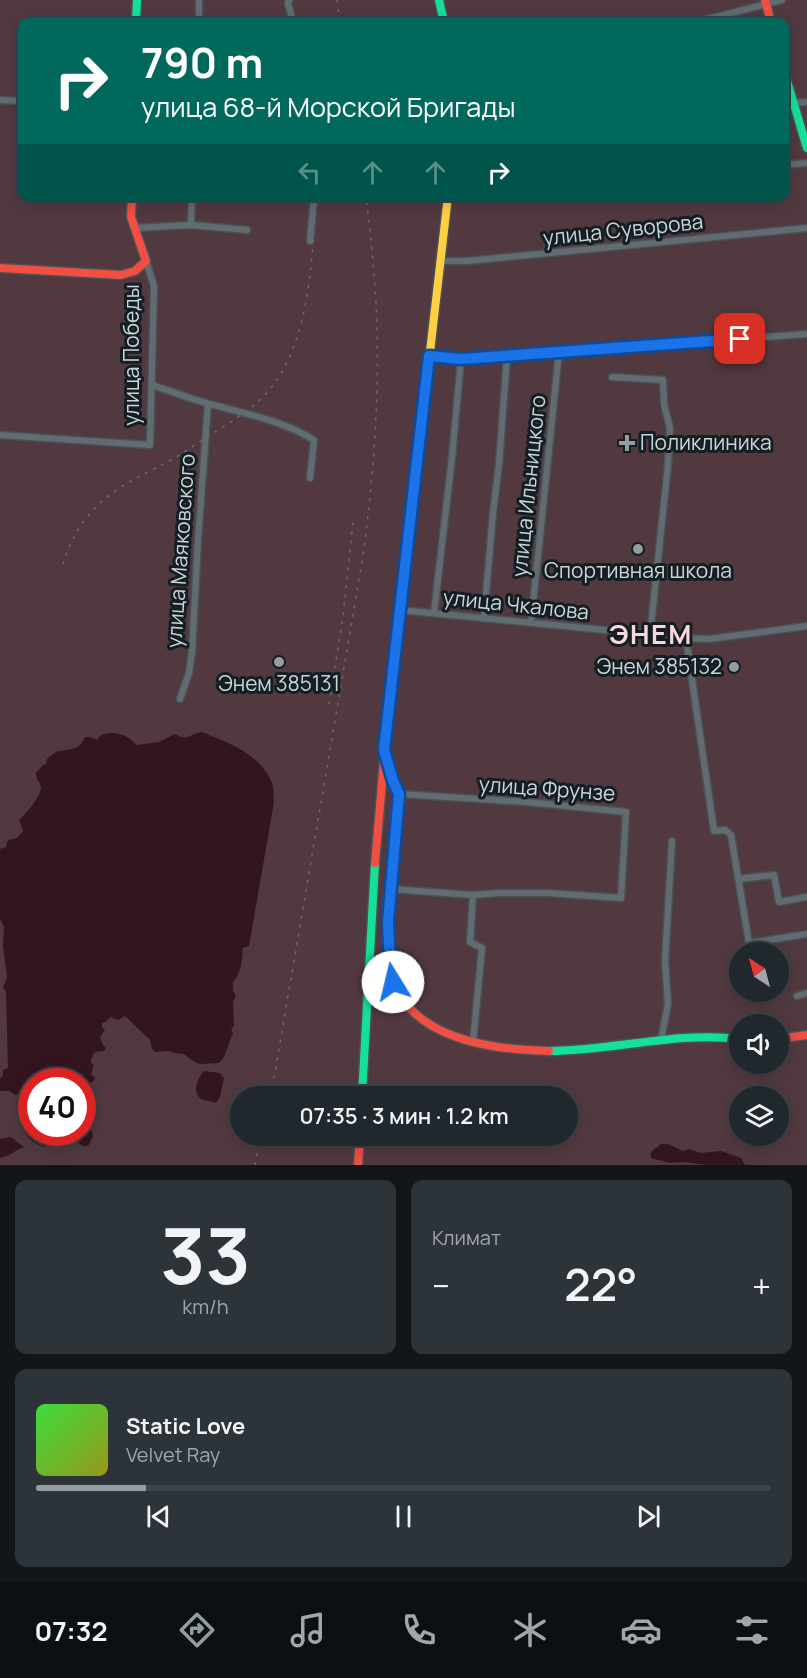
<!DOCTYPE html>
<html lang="ru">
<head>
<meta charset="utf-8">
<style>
	body { margin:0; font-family:Manrope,sans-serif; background:#2d3439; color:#f1f3f6; height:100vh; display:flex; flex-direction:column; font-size:22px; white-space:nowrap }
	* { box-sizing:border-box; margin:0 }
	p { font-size:20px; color:#a2a6aa }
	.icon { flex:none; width:33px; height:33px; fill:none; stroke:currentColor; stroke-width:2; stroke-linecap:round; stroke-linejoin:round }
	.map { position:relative; height:1165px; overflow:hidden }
	.sheet { display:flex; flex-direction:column; gap:15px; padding:15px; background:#121619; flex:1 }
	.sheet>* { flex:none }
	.top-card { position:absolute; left:18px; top:18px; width:771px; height:183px; border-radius:12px; box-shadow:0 3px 15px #0003,0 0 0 2px #3d4449; background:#00695c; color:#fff; overflow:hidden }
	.needle { width:39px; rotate:324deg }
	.buttons { position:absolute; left:729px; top:942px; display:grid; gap:12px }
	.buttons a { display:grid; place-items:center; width:60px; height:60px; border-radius:50%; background:#20282d; box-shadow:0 3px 15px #0003,0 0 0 2px #3d4449; font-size:30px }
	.speed { position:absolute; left:18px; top:1068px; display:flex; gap:12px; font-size:30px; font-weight:700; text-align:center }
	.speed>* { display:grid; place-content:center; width:78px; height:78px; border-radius:50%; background:#20282d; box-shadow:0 3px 15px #0003,0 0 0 2px #3d4449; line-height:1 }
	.speed .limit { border:9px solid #d22; background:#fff; color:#111 }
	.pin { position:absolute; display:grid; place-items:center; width:51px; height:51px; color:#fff; margin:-26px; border-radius:12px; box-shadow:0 3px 9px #0006 }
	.me { position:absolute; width:66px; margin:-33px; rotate:351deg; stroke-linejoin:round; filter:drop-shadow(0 0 4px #0008) }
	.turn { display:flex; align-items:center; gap:21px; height:126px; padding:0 24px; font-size:27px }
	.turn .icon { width:78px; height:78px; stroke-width:2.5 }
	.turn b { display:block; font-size:42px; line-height:51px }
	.lanes { display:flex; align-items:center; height:57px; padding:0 24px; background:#0003; justify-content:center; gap:30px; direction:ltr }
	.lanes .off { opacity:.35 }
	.big { font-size:45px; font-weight:600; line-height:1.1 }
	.sheet .card { flex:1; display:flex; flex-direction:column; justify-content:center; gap:9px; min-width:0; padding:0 21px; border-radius:12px; background:#2d3439 }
	.sheet .dial { align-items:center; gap:0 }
	.dial b { font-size:78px; line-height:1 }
	.song { display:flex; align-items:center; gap:18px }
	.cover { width:72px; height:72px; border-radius:9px; background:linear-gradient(135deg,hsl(120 70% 55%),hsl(60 70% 35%)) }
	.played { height:6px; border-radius:3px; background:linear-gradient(90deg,#919da3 15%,#3d4449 15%) }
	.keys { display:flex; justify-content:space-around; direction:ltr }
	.heat { display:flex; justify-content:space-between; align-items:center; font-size:33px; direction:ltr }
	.sheet .tiles { flex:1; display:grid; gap:15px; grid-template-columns:1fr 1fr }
	.card:last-child { grid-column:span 2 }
	.trip { position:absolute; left:230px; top:1086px; width:348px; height:60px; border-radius:30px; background:#20282d; box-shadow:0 3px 15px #0003,0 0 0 2px #3d4449; font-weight:600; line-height:60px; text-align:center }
	.tabs { display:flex; height:96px; justify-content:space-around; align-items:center; background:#0d1012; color:#a2a6aa }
	.tabs .icon { width:42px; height:42px }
	.tabs .active { color:#919da3 }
	.tabs b { font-size:27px; color:#f1f3f6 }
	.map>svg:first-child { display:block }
	.green { fill:#523940; fill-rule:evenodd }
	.water { fill:#33151f }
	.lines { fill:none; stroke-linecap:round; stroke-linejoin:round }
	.street-casing { stroke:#475256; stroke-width:9 }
	.fast-casing { stroke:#475256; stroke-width:11 }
	.slow-casing { stroke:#475256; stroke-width:11 }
	.jam-casing { stroke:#475256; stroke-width:11 }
	.street { stroke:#626c70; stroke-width:6 }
	.fast { stroke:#16e098; stroke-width:8 }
	.slow { stroke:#ffcf43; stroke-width:8 }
	.jam { stroke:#f24e42; stroke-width:8 }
	.rail { stroke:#656d72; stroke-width:1.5; stroke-dasharray:3 6; stroke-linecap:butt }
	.route-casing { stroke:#114b97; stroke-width:15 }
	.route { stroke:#1a73e8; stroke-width:10 }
	.poi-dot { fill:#919da3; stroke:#151f23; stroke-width:2 }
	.labels { text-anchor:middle; stroke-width:6; stroke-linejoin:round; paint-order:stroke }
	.street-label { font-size:21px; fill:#c8d5db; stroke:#151f23 }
	.poi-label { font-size:21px; fill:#c8d5db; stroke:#151f23 }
	.district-label { font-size:27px; font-weight:bold; letter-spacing:1.5px; fill:#f8d6dd; stroke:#151f23 }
</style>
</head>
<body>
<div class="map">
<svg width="807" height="1165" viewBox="0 0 807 1165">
	<rect width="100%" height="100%" fill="#2a363c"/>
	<path class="green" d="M0,0H807V1165H0ZM22,22H784V196H22ZM740,952H778V992H740ZM740,1024H778V1064H740ZM32,1082H82V1132H32ZM240,1096H567V1136H240ZM740,1096H778V1136H740Z"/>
	<path class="water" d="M202,732C227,742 262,755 272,783C274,789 273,796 274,802L249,946L243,948C242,960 242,972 233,982V990L236,997L233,1001L234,1026L231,1029L233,1033L224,1057L219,1063L201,1064L196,1063L184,1054L174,1053L169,1051L155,1052L152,1049L150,1040L125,1016L118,1020L111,1017L108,1019L107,1021L102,1023V1027L105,1030L100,1037L103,1045L106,1048L104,1051L95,1052L91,1059V1063L94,1065L91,1074L95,1078L93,1082L83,1084L82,1082H32L29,1089L24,1093L16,1095L9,1091H0V1078L3,1076V1070L8,1068L6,992L3,987L7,978L3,945L4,928L2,922L0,920V849L6,847L8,840L17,838L23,831L19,820C26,814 40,797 41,788C41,784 39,782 37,780L36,773L43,765L46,764L47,759C51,756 55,751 60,751C71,749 80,750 85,737H90L97,740C101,730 120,732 129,738C132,740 134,743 137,745L159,742L175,734C191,742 187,734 202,732Z
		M204,1071L220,1073L224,1078L220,1097L216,1103C212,1101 205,1101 201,1099C191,1091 198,1078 204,1071Z
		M26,1110H31L32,1132L51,1133L50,1140L45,1147C38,1145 24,1138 25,1129C25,1120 28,1121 26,1110Z
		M83,1114L89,1124L93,1136L88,1146H83L64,1133L82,1132Z
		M11,1137L24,1147C15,1150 9,1157 0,1158V1139Z
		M661,1144H668L683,1151L689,1149L701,1153L721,1151L741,1158L745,1165H707L684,1162L670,1163L651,1158V1152Z"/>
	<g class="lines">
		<defs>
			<path id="street" d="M289,0L288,3L293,22
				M199,22V0
				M696,22L782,0
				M0,100L22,101
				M784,104L807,102
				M784,165L807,163
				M191,225L192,196
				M134,228L191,225L247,230
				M310,241L314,196
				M441,261H467L807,228
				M429,356L461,359L807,334
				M612,377L663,380L664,404L670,428L668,465L650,635
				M152,385C171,391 190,399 210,404C243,413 284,421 314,440L310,478
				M0,435L150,445L154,286L146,261
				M400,610L686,638L709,639L807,626
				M434,613L452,457L461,359
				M484,617L493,513L499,464L507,356
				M531,623L559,352
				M686,638L714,831L725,830L731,835L749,943L807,934
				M180,699L189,673L192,652L198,540L208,404
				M738,879L774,875L779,902L807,897
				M390,889L473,895L499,893H548L621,898L626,812L526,802L399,794
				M473,895L470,942L482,948L473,1042
				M797,996L807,993
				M661,1040L668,1004L665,961L672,841"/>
			<path id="fast" d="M439,0L444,22
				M136,22L137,0
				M784,71L807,148
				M549,1051C613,1051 676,1031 740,1039
				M362,1096L375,863"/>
			<path id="slow" d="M398,629L448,196"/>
			<path id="jam" d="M765,0L771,22
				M0,268L121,275L135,271L146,261L131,217L132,196
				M386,758C390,770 398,784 399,797C400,808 397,819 395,829C394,846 392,862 391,879C388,911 383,948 393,979C412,1040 495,1050 549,1051
				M375,863L388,714L398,629
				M778,1039L807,1035
				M358,1165L360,1136"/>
		</defs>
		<use href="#street" class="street-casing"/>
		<use href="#fast" class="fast-casing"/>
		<use href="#slow" class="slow-casing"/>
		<use href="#jam" class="jam-casing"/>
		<use href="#street" class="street"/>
		<use href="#fast" class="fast"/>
		<use href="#slow" class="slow"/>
		<use href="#jam" class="jam"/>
		<path class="rail" d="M337,0L340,22
			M63,564C71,536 88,511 111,494C129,480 151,471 171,460C188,450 204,439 221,428C246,413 269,396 283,370C312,317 311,254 317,196
			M329,704L343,616L353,523
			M271,1096L363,556C373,481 379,405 377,329C376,284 371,240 366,196
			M255,1165L260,1136"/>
	</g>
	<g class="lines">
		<defs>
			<path id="route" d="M393,982L390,968L388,922L399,794L393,781L384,750L429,356L461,359L740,339"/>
		</defs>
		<use href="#route" class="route-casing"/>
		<use href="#route" class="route"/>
	</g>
	<g class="poi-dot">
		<path d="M624 434h6v6h6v6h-6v6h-6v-6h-6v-6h6z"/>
		<circle cx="638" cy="549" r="6"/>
		<circle cx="279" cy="662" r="6"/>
		<circle cx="734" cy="667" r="6"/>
	</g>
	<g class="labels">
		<g class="street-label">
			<text transform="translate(623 230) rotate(-6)" y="7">улица Суворова</text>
			<text transform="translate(132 355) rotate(-90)" y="7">улица Победы</text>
			<text transform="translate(529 486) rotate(-84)" y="7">улица Ильницкого</text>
			<text transform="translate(181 551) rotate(-86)" y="7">улица Маяковского</text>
			<text transform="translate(516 605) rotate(6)" y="7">улица Чкалова</text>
			<text transform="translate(547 789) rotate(4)" y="7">улица Фрунзе</text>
		</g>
		<g class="poi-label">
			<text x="640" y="450" text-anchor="start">Поликлиника</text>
			<text x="638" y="578">Спортивная школа</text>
			<text x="722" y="674" text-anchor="end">Энем 385132</text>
			<text x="279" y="691">Энем 385131</text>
		</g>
		<g class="district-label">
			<text x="651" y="644">ЭНЕМ</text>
		</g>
	</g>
</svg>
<div class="buttons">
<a><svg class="needle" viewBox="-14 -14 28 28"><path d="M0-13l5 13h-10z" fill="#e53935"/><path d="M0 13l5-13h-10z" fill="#a2a6aa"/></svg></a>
<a><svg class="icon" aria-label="sound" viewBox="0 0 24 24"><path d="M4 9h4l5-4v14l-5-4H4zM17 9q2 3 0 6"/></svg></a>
<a><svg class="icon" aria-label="layers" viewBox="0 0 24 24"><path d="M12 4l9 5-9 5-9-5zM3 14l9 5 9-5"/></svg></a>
</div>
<div class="speed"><div class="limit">40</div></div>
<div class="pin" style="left:740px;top:339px;background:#d93025"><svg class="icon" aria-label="arrive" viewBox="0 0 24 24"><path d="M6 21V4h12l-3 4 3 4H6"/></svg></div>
<svg class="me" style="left:393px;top:982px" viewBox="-20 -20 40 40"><circle r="19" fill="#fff"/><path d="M0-13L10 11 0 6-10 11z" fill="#1a73e8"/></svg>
<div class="trip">07:35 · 3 мин · 1.2 km</div>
<div class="top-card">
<div class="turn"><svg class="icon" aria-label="right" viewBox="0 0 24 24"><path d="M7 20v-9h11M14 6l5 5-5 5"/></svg><div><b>790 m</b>улица 68-й Морской Бригады</div></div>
<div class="lanes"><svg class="icon off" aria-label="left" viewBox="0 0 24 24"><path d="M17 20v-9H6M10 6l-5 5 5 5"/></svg><svg class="icon off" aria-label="ahead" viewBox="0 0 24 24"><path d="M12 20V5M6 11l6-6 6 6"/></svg><svg class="icon off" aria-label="ahead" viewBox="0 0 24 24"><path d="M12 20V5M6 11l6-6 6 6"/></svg><svg class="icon" aria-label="right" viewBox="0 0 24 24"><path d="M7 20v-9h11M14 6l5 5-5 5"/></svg></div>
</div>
</div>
<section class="sheet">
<div class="tiles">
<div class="card dial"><b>33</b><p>km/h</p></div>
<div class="card"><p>Климат</p>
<div class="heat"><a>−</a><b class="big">22°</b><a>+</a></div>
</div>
<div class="card">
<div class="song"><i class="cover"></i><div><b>Static Love</b><p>Velvet Ray</p></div></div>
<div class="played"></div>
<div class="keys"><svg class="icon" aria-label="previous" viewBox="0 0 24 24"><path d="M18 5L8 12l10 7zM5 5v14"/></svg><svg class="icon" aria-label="pause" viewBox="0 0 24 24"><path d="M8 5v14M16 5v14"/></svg><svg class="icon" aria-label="next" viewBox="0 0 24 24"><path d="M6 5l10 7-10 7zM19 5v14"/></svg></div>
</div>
</div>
</section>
<nav class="tabs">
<b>07:32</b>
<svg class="icon active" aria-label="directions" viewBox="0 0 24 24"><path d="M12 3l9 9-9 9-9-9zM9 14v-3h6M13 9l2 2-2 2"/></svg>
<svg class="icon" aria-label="music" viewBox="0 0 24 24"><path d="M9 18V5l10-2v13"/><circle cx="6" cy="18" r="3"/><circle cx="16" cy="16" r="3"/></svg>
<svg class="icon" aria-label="phone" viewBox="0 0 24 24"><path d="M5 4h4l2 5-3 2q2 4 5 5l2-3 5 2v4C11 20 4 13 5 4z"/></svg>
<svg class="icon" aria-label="climate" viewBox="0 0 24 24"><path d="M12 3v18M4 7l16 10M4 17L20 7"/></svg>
<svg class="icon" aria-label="car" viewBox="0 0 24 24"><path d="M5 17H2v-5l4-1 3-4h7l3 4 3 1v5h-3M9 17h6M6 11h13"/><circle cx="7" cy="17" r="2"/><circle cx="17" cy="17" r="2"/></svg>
<svg class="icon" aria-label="filters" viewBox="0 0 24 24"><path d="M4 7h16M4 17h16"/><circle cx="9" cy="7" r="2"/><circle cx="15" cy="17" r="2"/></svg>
</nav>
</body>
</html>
